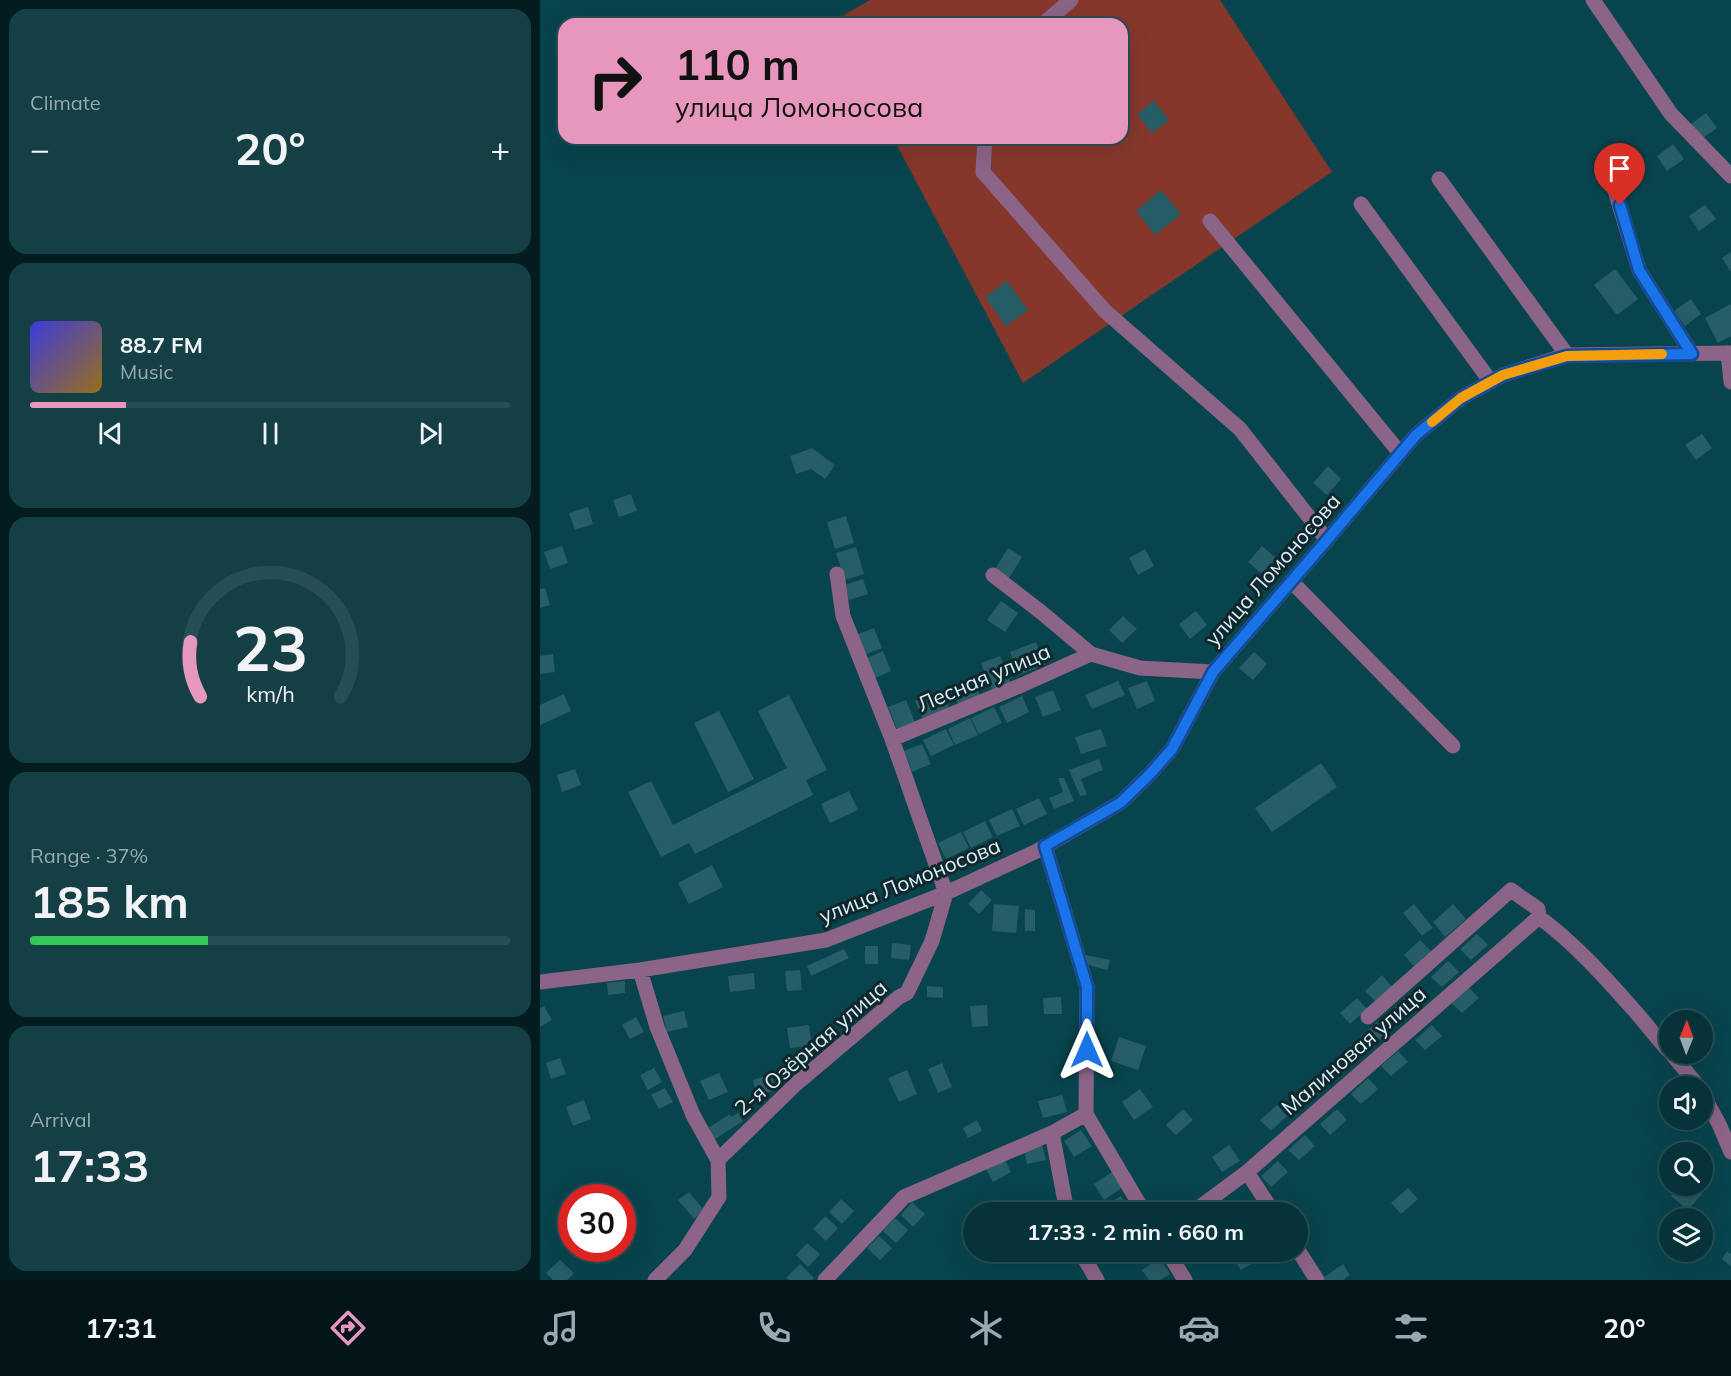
<!DOCTYPE html>
<html lang="en">
<head>
<meta charset="utf-8">
<style>
	body { margin:0; font-family:Mulish,sans-serif; background:#143f45; color:#f1f3f6; height:100vh; display:flex; flex-direction:column; font-size:22px; white-space:nowrap }
	* { box-sizing:border-box; margin:0 }
	p { font-size:20px; color:#98aaaf }
	.icon { flex:none; width:33px; height:33px; fill:none; stroke:currentColor; stroke-width:2; stroke-linecap:round; stroke-linejoin:round }
	.map { position:relative; flex:1; overflow:hidden }
	.details { display:flex; flex-direction:column; gap:9px; padding:9px; background:#031c20; width:540px }
	.details>* { flex:none }
	.hud { position:absolute; left:18px; top:18px; width:570px; height:126px; border-radius:18px; box-shadow:0 6px 24px #0002,0 0 0 2px #274e54; background:#e797bd; color:#111; overflow:hidden }
	.needle { width:39px; rotate:1deg }
	.tools { position:absolute; left:1119px; top:1010px; display:grid; gap:12px }
	.tools a { display:grid; place-items:center; width:54px; height:54px; border-radius:50%; background:#06333a; box-shadow:0 6px 24px #0002,0 0 0 2px #274e54; font-size:30px }
	.speed { position:absolute; left:18px; top:1184px; display:flex; gap:12px; font-size:30px; font-weight:700; text-align:center }
	.speed>* { display:grid; place-content:center; width:78px; height:78px; border-radius:50%; background:#06333a; box-shadow:0 6px 24px #0002,0 0 0 2px #274e54; line-height:1 }
	.speed .limit { border:9px solid #d22; background:#fff; color:#111 }
	.pin { position:absolute; display:grid; place-items:center; width:51px; height:51px; color:#fff; margin:-62px -26px; border-radius:50% 50% 50% 0; rotate:-45deg; box-shadow:0 0 6px #0007 }
	.pin .icon { rotate:45deg }
	.me { position:absolute; width:66px; margin:-33px; rotate:0deg; stroke-linejoin:round; filter:drop-shadow(0 0 4px #0008) }
	.turn { display:flex; align-items:center; gap:21px; height:126px; padding:0 18px; font-size:27px }
	.turn .icon { width:78px; height:78px; stroke-width:2.5 }
	.turn b { display:block; font-size:42px; line-height:51px }
	.big { font-size:45px; font-weight:700; line-height:1.1 }
	.details .widget { flex:1; display:flex; flex-direction:column; justify-content:center; gap:9px; min-width:0; padding:0 21px; border-radius:18px; background:#143f45 }
	.details .dial { align-items:center; gap:0 }
	.dial svg { height:156px; overflow:visible; fill:none; stroke:#274e54; stroke-width:7; stroke-linecap:round; text-anchor:middle }
	.dial text { fill:#f1f3f6; stroke:none }
	.song { display:flex; align-items:center; gap:18px }
	.cover { width:72px; height:72px; border-radius:9px; background:linear-gradient(135deg,hsl(240 70% 55%),hsl(40 70% 35%)) }
	.played { height:6px; border-radius:3px; background:linear-gradient(90deg,#e797bd 20%,#274e54 20%) }
	.keys { display:flex; justify-content:space-around; direction:ltr }
	.heat { display:flex; justify-content:space-between; align-items:center; font-size:33px; direction:ltr }
	.charge { height:9px; border-radius:4px; background:linear-gradient(90deg,#34c759 37%,#274e54 0) }
	.trip { position:absolute; left:423px; top:1202px; width:345px; height:60px; border-radius:30px; background:#06333a; box-shadow:0 6px 24px #0002,0 0 0 2px #274e54; font-weight:700; line-height:60px; text-align:center }
	.menu { display:flex; height:96px; justify-content:space-around; align-items:center; background:#021417; color:#98aaaf }
	.menu .icon { width:42px; height:42px }
	.menu .active { color:#e797bd }
	.menu b { font-size:27px; color:#f1f3f6 }
	main { display:flex; flex:1; min-height:0 }
	.map>svg:first-child { display:block }
	.green { fill:#86372c }
	.building { fill:#275d66 }
	.lines { fill:none; stroke-linecap:round; stroke-linejoin:round }
	.minor { stroke:#8b6487; stroke-width:15 }
	.route-casing { stroke:#114b97; stroke-width:15 }
	.route { stroke:#1a73e8; stroke-width:10 }
	.slow { stroke:#f59e0b; stroke-width:10 }
	.labels { text-anchor:middle; stroke-width:6; stroke-linejoin:round; paint-order:stroke }
	.street-label { font-size:21px; fill:#d6f1f7; stroke:#11272b }
</style>
</head>
<body>
<main>
<section class="details">
<div class="widget"><p>Climate</p>
<div class="heat"><a>−</a><b class="big">20°</b><a>+</a></div>
</div>
<div class="widget">
<div class="song"><i class="cover"></i><div><b>88.7 FM</b><p>Music</p></div></div>
<div class="played"></div>
<div class="keys"><svg class="icon" aria-label="previous" viewBox="0 0 24 24"><path d="M18 5L8 12l10 7zM5 5v14"/></svg><svg class="icon" aria-label="pause" viewBox="0 0 24 24"><path d="M8 5v14M16 5v14"/></svg><svg class="icon" aria-label="next" viewBox="0 0 24 24"><path d="M6 5l10 7-10 7zM19 5v14"/></svg></div>
</div>
<div class="widget dial"><svg viewBox="0 0 100 80">
<path d="M14 69A42 42 0 1 1 86 69"/>
<path d="M14 69A42 42 0 0 1 9 41" stroke="#e797bd"/>
<text x="50" y="56" font-size="32" font-weight="700">23</text>
<text x="50" y="72" font-size="11">km/h</text>
</svg></div>
<div class="widget"><p>Range · 37%</p><b class="big">185 km</b><div class="charge"></div></div>
<div class="widget"><p>Arrival</p><b class="big">17:33</b></div>
</section>
<div class="map">
<svg width="1191" height="1280" viewBox="0 0 1191 1280">
	<rect width="100%" height="100%" fill="#08444d"/>
	<path class="green" d="M330,0H680L792,172L483,383L353,138H582V24H293L292,22Z"/>
	<path class="building" d="M614,101L629,120L612,133L597,114Z
		M1166,113L1177,128L1160,140L1150,125Z
		M1133,144L1144,159L1127,171L1117,156Z
		M621,190L641,214L615,235L596,211Z
		M1165,205L1176,219L1159,231L1149,216Z
		M1191,252V272L1182,258Z
		M1075,269L1098,299L1077,315L1054,285Z
		M467,281L488,310L466,326L445,297Z
		M1151,299L1161,314L1145,326L1134,311Z
		M1191,304V336L1178,343L1165,318Z
		M1162,434L1172,448L1156,460L1145,445Z
		M272,448L295,465L285,479L271,469L256,474L250,456Z
		M788,466L801,479L787,495L773,483Z
		M91,494L97,511L79,517L73,500Z
		M48,507L53,524L35,530L29,513Z
		M306,516L314,543L295,549L287,522Z
		M22,546L28,563L10,569L4,552Z
		M722,546L736,558L722,574L708,562Z
		M316,547L324,574L305,580L296,553Z
		M468,548L482,557L469,578L455,569Z
		M605,549L614,566L598,575L589,558Z
		M323,579L328,594L309,600L304,585Z
		M5,588L10,605L0,608V589Z
		M461,601L478,613L465,632L447,620Z
		M656,611L667,625L650,639L639,624Z
		M583,616L597,629L582,643L569,630Z
		M334,628L342,648L324,655L316,635Z
		M496,642L505,665L479,675L470,652Z
		M343,651L351,671L333,679L325,659Z
		M714,652L727,664L713,680L699,668Z
		M13,654L15,672L0,674V656Z
		M460,656L471,683L452,690L441,663Z
		M432,677L440,695L418,704L411,686Z
		M578,681L585,695L552,709L545,695Z
		M607,681L615,701L597,709L588,688Z
		M401,690L409,708L383,719L375,701Z
		M513,690L521,710L503,717L495,697Z
		M24,694L31,711L0,725V705Z
		M249,695L287,770L266,780L273,795L155,854L149,843L121,857L88,792L111,781L133,825L247,768L218,711Z
		M482,696L489,712L467,723L459,707Z
		M366,700L375,722L357,729L348,707Z
		M454,707L462,723L439,734L431,718Z
		M179,711L214,779L188,792L154,723Z
		M430,718L438,735L415,745L408,729Z
		M406,729L414,745L391,756L383,740Z
		M561,729L567,746L541,754L535,737Z
		M382,744L391,764L372,772L364,751Z
		M559,759L563,770L541,779L547,795L540,796L529,770Z
		M781,763L797,787L732,832L715,808Z
		M35,769L41,785L22,792L17,775Z
		M518,778H524L534,801L514,809L509,798L523,792Z
		M309,791L318,810L290,823L281,804Z
		M499,798L507,814L484,825L476,809Z
		M472,809L480,826L457,836L449,820Z
		M445,821L453,837L431,848L423,832Z
		M421,832L429,848L406,859L398,843Z
		M172,865L183,887L149,904L138,883Z
		M441,890L452,900L439,914L428,904Z
		M454,904L479,906L476,933L452,931Z
		M874,904L893,928L882,936L863,913Z
		M913,904L926,919L905,937L893,922Z
		M485,909L495,910V931H485Z
		M937,934L948,945L931,960L920,949Z
		M880,940L891,951L874,966L864,955Z
		M352,943L371,945L369,960L351,958Z
		M325,946H338V964H325Z
		M304,949L309,958L271,976L267,966Z
		M546,955L570,960L567,970L544,964Z
		M908,961L919,972L902,987L891,977Z
		M260,970L262,990L247,991L245,971Z
		M214,973L215,989L190,992L188,976Z
		M842,975L852,987L835,1001L825,991Z
		M85,981V993L68,995L67,983Z
		M387,986L403,987V998L387,997Z
		M928,987L939,998L922,1013L911,1003Z
		M869,995L879,1006L862,1021L852,1010Z
		M521,997L522,1014H504L503,998Z
		M817,998L827,1009L810,1024L800,1013Z
		M447,1005L448,1026L432,1027L430,1006Z
		M4,1006L12,1020L0,1027V1008Z
		M144,1011L148,1027L127,1032L123,1016Z
		M96,1017L104,1032L90,1039L82,1025Z
		M837,1022L847,1033L830,1048L820,1038Z
		M269,1025L272,1046L250,1048L247,1028Z
		M892,1025L902,1036L885,1050L875,1040Z
		M579,1037L606,1046L598,1070L571,1061Z
		M858,1051L868,1062L851,1076L841,1066Z
		M798,1057L809,1068L792,1082L781,1072Z
		M20,1058L26,1074L11,1079L6,1063Z
		M402,1063L412,1087L398,1093L388,1069Z
		M114,1068L122,1082L108,1090L100,1075Z
		M367,1070L377,1094L359,1102L348,1078Z
		M179,1073L188,1092L169,1100L160,1081Z
		M231,1074L236,1090L217,1096L213,1080Z
		M828,1078L838,1089L821,1104L811,1094Z
		M772,1079L782,1090L765,1105L755,1095Z
		M125,1088L133,1102L119,1109L111,1095Z
		M600,1089L613,1107L594,1120L582,1102Z
		M522,1095L527,1112L503,1118L498,1101Z
		M44,1100L51,1119L33,1126L26,1107Z
		M737,1105L747,1116L731,1131L720,1120Z
		M643,1109L653,1120L636,1135L626,1125Z
		M797,1109L807,1120L790,1135L780,1124Z
		M198,1113L203,1121L175,1139L168,1128L190,1114L191,1117Z
		M437,1120L442,1131L428,1138L423,1128Z
		M541,1130L552,1146L534,1157L524,1141Z
		M765,1135L775,1146L759,1160L748,1150Z
		M502,1145L506,1160L487,1164L484,1149Z
		M689,1145L700,1161L682,1172L672,1157Z
		M464,1158L471,1172L453,1182L446,1169Z
		M738,1161L748,1172L731,1187L721,1176Z
		M572,1172L582,1188L564,1200L554,1184Z
		M1141,1185H1151L1162,1194L1148,1210L1131,1196Z
		M868,1188L878,1199L861,1214L851,1203Z
		M149,1192L164,1210L154,1219L138,1200Z
		M581,1196L592,1212H566L563,1207Z
		M301,1199L314,1211L302,1224L289,1212Z
		M372,1202L385,1214L373,1227L361,1215Z
		M512,1204L514,1212H494L493,1209Z
		M285,1216L298,1228L286,1241L273,1229Z
		M355,1218L368,1230L356,1243L343,1231Z
		M339,1236L352,1248L340,1260L327,1248Z
		M267,1243L280,1254L268,1267L256,1255Z
		M503,1251H527L512,1263Z
		M592,1251H619L600,1263Z
		M641,1251H668L649,1263Z
		M697,1251H714L719,1259L701,1270L691,1255Z
		M1187,1251L1191,1254V1266L1182,1259Z
		M620,1258L630,1274L620,1280H609L602,1270Z
		M20,1260L34,1273L27,1280H13L6,1273Z
		M260,1264L274,1278L272,1280H249L246,1278Z
		M803,1264L810,1275L803,1280H785L783,1278Z"/>
	<g class="lines">
		<path class="minor" d="M1053,0L1131,114L1191,176
			M503,24L531,0
			M445,138L443,172L565,311L700,429L787,540
			M899,179L1027,355
			M1073,184L1099,270L1152,354
			M821,204L951,382
			M670,221L860,453
			M1188,353L1191,382
			M453,575L501,612L551,654L600,668L673,672
			M751,581L913,746
			M352,739L482,685L551,654
			M505,846L547,987L546,1114
			M100,970L117,1027L153,1115L178,1160L179,1197L145,1250L115,1280
			M0,982L100,970L286,940L406,893L497,851L580,803L610,774L632,749L673,672L787,540L876,435L921,398L963,375L1027,355L1191,353
			M828,1017L971,890L998,909L999,917C1034,943 1064,976 1093,1009C1106,1023 1116,1038 1130,1052
			M1131,1053L1158,1086
			M1162,1093L1179,1124L1191,1152
			M546,1114L604,1212
			M512,1133L527,1212
			M178,1160L256,1084L359,997L367,993L392,941L406,893L352,739L303,616L297,574
			M707,1172L733,1212
			M653,1212L707,1172L999,917
			M758,1250L777,1280
			M540,1251L557,1280
			M627,1251L645,1280
			M285,1280L364,1197L512,1133L546,1114"/>
	</g>
	<g class="lines">
		<defs>
			<path id="route" d="M547,1050V987L505,846L580,803L610,774L632,749L673,672L787,540L876,435L921,398L963,375L1027,356L1152,354L1099,270L1080,205"/>
		</defs>
		<use href="#route" class="route-casing"/>
		<use href="#route" class="route"/>
		<path class="slow" d="M892,422L921,398L963,375L1027,356L1122,354"/>
	</g>
	<g class="labels">
		<g class="street-label">
			<text transform="translate(733 570) rotate(-49)" y="7">улица Ломоносова</text>
			<text transform="translate(444 678) rotate(-23)" y="7">Лесная улица</text>
			<text transform="translate(370 881) rotate(-22)" y="7">улица Ломоносова</text>
			<text transform="translate(271 1048) rotate(-41)" y="7">2-я Озёрная улица</text>
			<text transform="translate(814 1051) rotate(-41)" y="7">Малиновая улица</text>
		</g>
	</g>
</svg>
<div class="tools">
<a><svg class="needle" viewBox="-14 -14 28 28"><path d="M0-13l5 13h-10z" fill="#e53935"/><path d="M0 13l5-13h-10z" fill="#98aaaf"/></svg></a>
<a><svg class="icon" aria-label="sound" viewBox="0 0 24 24"><path d="M4 9h4l5-4v14l-5-4H4zM17 9q2 3 0 6"/></svg></a>
<a><svg class="icon" aria-label="search" viewBox="0 0 24 24"><circle cx="10" cy="10" r="6"/><path d="M15 15l6 6"/></svg></a>
<a><svg class="icon" aria-label="layers" viewBox="0 0 24 24"><path d="M12 4l9 5-9 5-9-5zM3 14l9 5 9-5"/></svg></a>
</div>
<div class="speed"><div class="limit">30</div></div>
<div class="pin" style="left:1080px;top:205px;background:#d93025"><svg class="icon" aria-label="arrive" viewBox="0 0 24 24"><path d="M6 21V4h12l-3 4 3 4H6"/></svg></div>
<svg class="me" style="left:547px;top:1050px" viewBox="-20 -20 40 40"><path d="M0-17L14 15 0 8-14 15z" fill="#1a73e8" stroke="#fff" stroke-width="4"/></svg>
<div class="trip">17:33 · 2 min · 660 m</div>
<div class="hud">
<div class="turn"><svg class="icon" aria-label="right" viewBox="0 0 24 24"><path d="M7 20v-9h11M14 6l5 5-5 5"/></svg><div><b>110 m</b>улица Ломоносова</div></div>
</div>
</div>
</main>
<nav class="menu">
<b>17:31</b>
<svg class="icon active" aria-label="directions" viewBox="0 0 24 24"><path d="M12 3l9 9-9 9-9-9zM9 14v-3h6M13 9l2 2-2 2"/></svg>
<svg class="icon" aria-label="music" viewBox="0 0 24 24"><path d="M9 18V5l10-2v13"/><circle cx="6" cy="18" r="3"/><circle cx="16" cy="16" r="3"/></svg>
<svg class="icon" aria-label="phone" viewBox="0 0 24 24"><path d="M5 4h4l2 5-3 2q2 4 5 5l2-3 5 2v4C11 20 4 13 5 4z"/></svg>
<svg class="icon" aria-label="climate" viewBox="0 0 24 24"><path d="M12 3v18M4 7l16 10M4 17L20 7"/></svg>
<svg class="icon" aria-label="car" viewBox="0 0 24 24"><path d="M5 17H2v-5l4-1 3-4h7l3 4 3 1v5h-3M9 17h6M6 11h13"/><circle cx="7" cy="17" r="2"/><circle cx="17" cy="17" r="2"/></svg>
<svg class="icon" aria-label="filters" viewBox="0 0 24 24"><path d="M4 7h16M4 17h16"/><circle cx="9" cy="7" r="2"/><circle cx="15" cy="17" r="2"/></svg>
<b>20°</b>
</nav>
</body>
</html>
